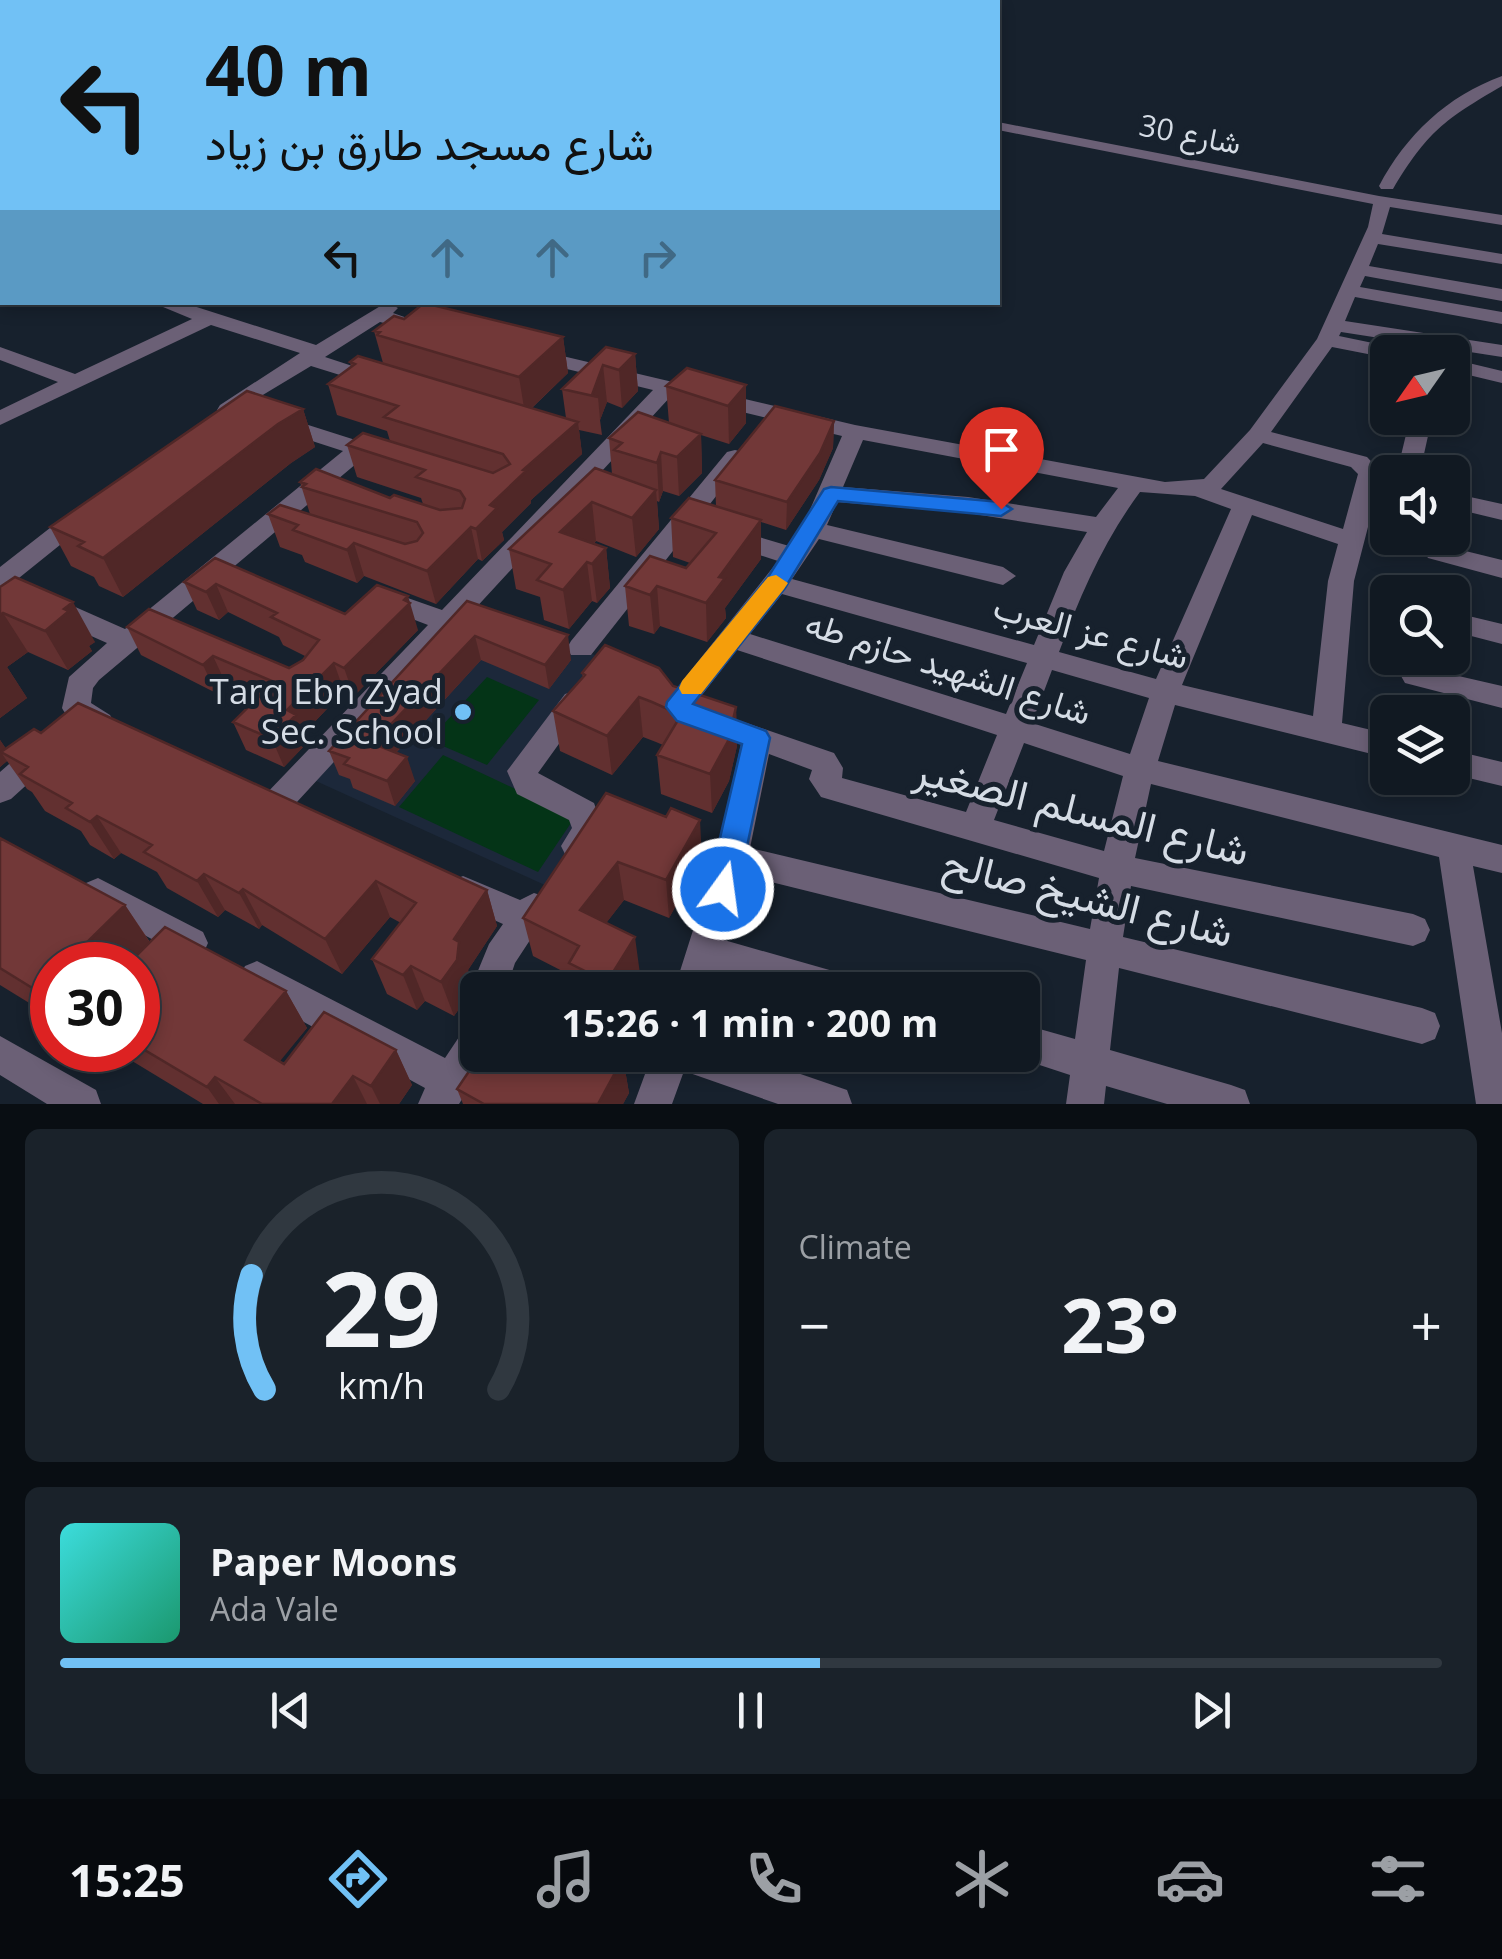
<!DOCTYPE html>
<html lang="en">
<head>
<meta charset="utf-8">
<style>
	body { margin:0; font-family:"Open Sans",Vazirmatn,sans-serif; background:#1a222a; color:#f1f3f6; height:100vh; display:flex; flex-direction:column; font-size:38px; white-space:nowrap }
	* { box-sizing:border-box; margin:0 }
	p { font-size:32px; color:#9ca0a5 }
	.icon { flex:none; width:55px; height:55px; fill:none; stroke:currentColor; stroke-width:2; stroke-linecap:round; stroke-linejoin:round }
	.map { position:relative; height:1104px; overflow:hidden }
	.details { display:flex; flex-direction:column; gap:25px; padding:25px; background:#090e13; flex:1 }
	.details>* { flex:none }
	.banner { position:absolute; left:0px; top:0px; width:1000px; height:305px; box-shadow:0 5px 15px #0003,0 0 0 2px #303840; background:#71c1f5; color:#111; overflow:hidden }
	.needle { width:65px; rotate:236deg }
	.tools { position:absolute; left:1370px; top:335px; display:grid; gap:20px }
	.tools a { display:grid; place-items:center; width:100px; height:100px; border-radius:15px; background:#111922; box-shadow:0 5px 15px #0003,0 0 0 2px #303840; font-size:50px }
	.speed { position:absolute; left:30px; top:942px; display:flex; gap:20px; font-size:50px; font-weight:700; text-align:center }
	.speed>* { display:grid; place-content:center; width:130px; height:130px; border-radius:50%; background:#111922; box-shadow:0 5px 15px #0003,0 0 0 2px #303840; line-height:1 }
	.speed .limit { border:15px solid #d22; background:#fff; color:#111 }
	.pin { position:absolute; display:grid; place-items:center; width:85px; height:85px; color:#fff; margin:-102px -42px; border-radius:50% 50% 50% 0; rotate:-45deg; box-shadow:0 0 10px #0007 }
	.pin .icon { rotate:45deg }
	.me { position:absolute; width:110px; margin:-55px; rotate:14deg; stroke-linejoin:round; filter:drop-shadow(0 0 8px #0008) }
	.turn { display:flex; align-items:center; gap:35px; height:210px; padding:0 40px; font-size:45px }
	.turn .icon { width:130px; height:130px; stroke-width:2.5 }
	.turn b { display:block; font-size:70px; line-height:85px }
	.lanes { display:flex; align-items:center; height:95px; padding:0 40px; background:#0003; justify-content:center; gap:50px; direction:ltr }
	.lanes .off { opacity:.35 }
	.big { font-size:75px; font-weight:700; line-height:1.1 }
	.details .tile { flex:1; display:flex; flex-direction:column; justify-content:center; gap:15px; min-width:0; padding:0 35px; border-radius:15px; background:#1a222a }
	.details .dial { align-items:center; gap:0 }
	.dial svg { height:260px; overflow:visible; fill:none; stroke:#303840; stroke-width:7; stroke-linecap:round; text-anchor:middle }
	.dial text { fill:#f1f3f6; stroke:none }
	.song { display:flex; align-items:center; gap:30px }
	.cover { width:120px; height:120px; border-radius:15px; background:linear-gradient(135deg,hsl(180 70% 55%),hsl(160 70% 35%)) }
	.played { height:10px; border-radius:5px; background:linear-gradient(90deg,#71c1f5 55%,#303840 55%) }
	.keys { display:flex; justify-content:space-around; direction:ltr }
	.heat { display:flex; justify-content:space-between; align-items:center; font-size:55px; direction:ltr }
	.details .tiles { flex:1; display:grid; gap:25px; grid-template-columns:1fr 1fr }
	.tile:last-child { grid-column:span 2 }
	.trip { position:absolute; left:460px; top:972px; width:580px; height:100px; border-radius:15px; background:#111922; box-shadow:0 5px 15px #0003,0 0 0 2px #303840; font-weight:700; line-height:100px; text-align:center }
	.tab-bar { display:flex; height:160px; justify-content:space-around; align-items:center; background:#070a0e; color:#9ca0a5 }
	.tab-bar .icon { width:70px; height:70px }
	.tab-bar .on { color:#71c1f5 }
	.tab-bar b { font-size:45px; color:#f1f3f6 }
	.map>svg:first-child { display:block }
	.built { fill:#1c283a }
	.green { fill:#043417 }
	.lines { fill:none; stroke-linecap:round; stroke-linejoin:round }
	.minor { fill:#6b6076; fill-rule:evenodd }
	.wall { fill:#623030 }
	.shaded-wall { fill:#502727 }
	.building { fill:#723838; stroke:#502727; stroke-width:2.5 }
	.route { fill:#1a73e8; stroke:#114b97; stroke-width:2.5 }
	.slow { fill:#f59e0b }
	.poi-dot { fill:#71c1f5; stroke:#17212d; stroke-width:4 }
	.labels { text-anchor:middle; stroke-width:10; stroke-linejoin:round; paint-order:stroke }
	.far-street-label { font-size:30px; fill:#d5dce5; stroke:#17212d }
	.street-label { font-size:35px; fill:#d5dce5; stroke:#17212d }
	.poi-label { font-size:35px; fill:#d5dce5; stroke:#17212d; text-anchor:end }
	.near-street-label { font-size:42px; fill:#d5dce5; stroke:#17212d }
</style>
</head>
<body>
<div class="map">
<svg width="1502" height="1104" viewBox="0 0 1502 1104">
	<rect width="100%" height="100%" fill="#17212d"/>
	<path class="built" d="M465,604L605,659L521,765L587,827L547,886L305,776Z"/>
	<path class="green" d="M487,677L539,700L487,765L429,740Z
		M443,755L575,817L538,872L399,807Z"/>
	<g class="lines">
		<path class="minor" d="M320,0H346L348,2H322Z
			M368,0H395L397,2H370Z
			M580,0H614L616,2H582Z
			M1502,76V86C1445,119 1427,132 1393,189H1381L1379,186C1406,135 1447,96 1502,76Z
			M998,122L1379,196L1502,215V225L1390,207L1382,234L1502,254V264L1378,244L1369,266L1502,289V301L1365,276L1360,287L1502,312V324L1355,297L1345,321L1502,345V357L1341,332L1339,336L1397,348L1400,352H1388V358L1332,347L1271,432L1367,457L1382,473L1354,581L1342,723L1388,734V758L1175,705L1158,761L1502,845V873L1473,866L1502,1033V1104H1476L1439,857L1151,784L1135,858L1413,914L1425,919L1430,930L1425,941L1413,946L1131,886L1123,937L1422,1008L1435,1013L1440,1026L1435,1039L1422,1044L1119,968L1110,1050L1231,1085L1245,1090L1250,1104H1167L1106,1086L1104,1104H1066L1070,1075L1009,1055H1022V1024L1075,1039L1086,960L743,875L724,940L840,973L853,978L858,990H783L716,970L710,990H674L716,858L741,744L677,722L669,715L666,702L778,561L723,543L720,537L723,531L732,529L789,546L802,528L842,436L672,395L285,815L274,819L263,815L258,806L263,797L428,625L373,604L369,598L373,592L382,589L442,610L653,390L530,360V352L537,350L855,425L1165,482L1204,479L1250,430L1317,339L1368,227L1373,204L998,130ZM863,440L1118,488L1096,517L968,497L843,487ZM1263,443L1351,467L1358,474L1343,529L1221,489ZM1140,492L1195,496L1231,509L1156,679L1059,652C1081,594 1103,542 1140,492ZM837,502L968,513L1087,532L1064,572L1034,645L792,579L819,539L1003,585L1016,576L1003,567L827,525ZM1252,515L1338,544L1328,581L1313,716L1182,685ZM782,594L1027,663L1006,714L750,634ZM737,650L997,735L966,812L842,778L843,768L834,753L697,706L695,704ZM1052,670L1149,698L1130,754L1032,723ZM1024,743L1123,776L1104,851L994,820ZM769,754L812,770L809,779L821,797L1099,878L1090,929L750,848Z
			M2,140V150L0,151V141Z
			M0,247H2V258H0Z
			M151,302H181L316,345L387,302L398,308L393,313L430,326L420,332L380,322L325,357L386,377L389,381L386,385H372L311,366L228,416L217,410L220,405L300,353L211,325L0,425V410L58,382L0,360V347L75,374L192,319Z
			M1452,359L1502,371V383L1452,371Z
			M280,416L368,444L381,453L378,458H363L99,680L93,688L91,703L110,715L115,723L110,731C93,737 70,724 62,708L69,677L107,643L46,616L42,609L46,602H64L125,629L343,451L272,428L269,423L272,418Z
			M1410,418H1432L1420,472H1397Z
			M735,450L743,452L746,457L743,462L591,655H571L567,648L571,641L727,452Z
			M1452,493L1502,504V520L1452,508Z
			M82,507L91,510L94,515L91,520L9,586L0,589V567L73,510Z
			M1437,544L1502,560V578L1428,558L1424,552L1428,546Z
			M1452,612L1502,624V644L1452,631Z
			M1415,666L1502,686V708L1405,683L1401,676L1405,669Z
			M575,691L585,694L589,702L538,773L594,803L604,831C595,849 587,863 566,856L561,846L572,828L569,820L517,794L507,771L565,694Z
			M43,740L54,744L58,752L54,760L11,799L0,803V772L32,744Z
			M1452,750L1502,762V786L1452,774Z
			M463,876L520,900L534,893L546,897L551,908L515,963L506,990H478V1003L470,990L489,944L503,924L451,901L446,891L451,881Z
			M98,878L203,932L208,943L203,954L191,959L179,954L86,903L81,893L86,883Z
			M257,961L445,1058L465,1028L478,1023V1055H490L459,1104H418L425,1088L245,990L239,978L245,966Z
			M0,1036L96,1090L101,1104H47L0,1075Z
			M652,1055H745L847,1090L852,1104H778L684,1071L672,1104H634Z"/>
	</g>
	<path class="wall" d="M404,319L563,337L568,373L532,408L566,418L562,389L606,347L635,354L638,391L622,408L607,402L600,420L602,435L579,430L582,454L531,500V503L502,532L504,540L482,561L478,559L436,604L364,576L357,583L305,562L302,555L280,547L268,514H310L300,482L423,504L421,498L357,477L347,445L390,441L387,431L337,415L328,384L351,367L350,362L383,363L374,331Z
		M746,385V423L729,444L701,435L702,473L679,496L663,491L659,502L657,501L659,529L636,557L596,541L594,544L606,548L610,588L597,603L592,601L569,629L544,620L540,597L516,589L509,549L612,474L609,438L669,423L666,386Z
		M303,409L315,447L291,463L123,597L99,586L94,577L71,566L50,527Z
		M834,421L833,448L819,480L786,530L761,522V559L725,608L726,618L707,642L660,626L654,634L629,626L625,586L686,568L690,563L673,557L671,518L716,506L715,480Z
		M215,558L345,614L418,630L354,696L344,691L304,733L308,742L284,767L246,750L233,722L258,698L226,684L216,693L141,655L127,627L289,668L303,660L305,656L283,645L279,637L228,612L219,620L197,610L184,582Z
		M0,587L95,642L89,646L92,651L68,670L28,652L7,667L27,698L0,718Z
		M467,601L571,660L549,689L481,660L396,753L415,781L395,806L353,788L350,779L339,775L329,751Z
		M582,673L673,686L736,707L737,746L729,781L712,813L661,794L657,755L663,745L656,742L643,737L612,775L560,751L553,711L583,678Z
		M41,733L487,890L497,926L468,970L471,978L469,995L454,1016L425,1001L417,1010L387,994L372,959L401,923L390,917L342,974L262,925L259,929L225,910L218,917L167,888L157,872L121,853L114,859L90,845L81,831L45,811L32,792L27,789L7,761L0,767V740L6,749Z
		M606,793L702,859L669,918L624,900L606,923L640,974L631,990H575L572,976L533,956L523,918Z
		M0,838L125,905L150,942L286,991L307,1028L279,1061L284,1064L396,1050L412,1085L399,1104H203L114,1050H138V965H52V1017L0,985Z
		M623,1058L629,1093L623,1104H463L457,1089Z"/>
	<path class="shaded-wall" d="M563,337L568,373L525,414L519,377Z
		M635,354L638,391L622,408L619,370Z
		M603,365L607,402L600,420L598,397L592,396Z
		M746,385V423L729,444L728,406Z
		M303,409L315,447L291,463L123,597L103,558L278,424Z
		M834,421L833,448L819,480L786,530L787,502Z
		M578,422L582,454L531,500V503L502,532L504,540L482,561L476,529L490,505L523,470Z
		M701,434L702,473L679,496L677,457Z
		M661,452L663,491L659,502L657,463Z
		M656,490L659,529L636,557L632,518Z
		M592,502L596,541L566,572L560,532Z
		M761,520V559L725,608L726,618L707,642L706,603L719,577Z
		M471,527L478,559L436,604L427,571Z
		M354,543L364,576L357,583L347,550Z
		M606,548L610,588L597,603L592,564Z
		M587,562L592,601L569,629L563,590Z
		M216,584L228,612L219,620L206,592Z
		M657,586L660,626L654,634L650,595Z
		M408,596L418,630L354,696L344,668Z
		M73,602L95,642L89,646L92,651L68,670L45,631L64,609Z
		M3,613L28,652L7,667L27,698L0,718V615Z
		M568,635L571,660L549,689L545,665Z
		M475,636L481,660L390,759L379,746L378,738Z
		M213,656L226,684L216,693L203,665Z
		M334,663L344,691L304,733L308,742L284,767L272,739L287,710Z
		M639,697L643,737L612,775L607,736Z
		M736,707L737,746L729,781L712,813L710,774Z
		M0,740L12,757L1,752L7,761L0,767Z
		M407,757L415,781L395,806L387,781Z
		M97,816L121,853L114,859L90,822Z
		M700,820L702,859L669,918L666,880Z
		M618,862L624,900L587,948L580,910Z
		M204,874L225,910L218,917L197,881Z
		M376,881L390,917L342,974L325,939Z
		M243,889L262,925L259,929L239,893Z
		M487,890L497,926L468,970L471,978L469,995L454,1016L441,982L454,939Z
		M125,905L150,943L129,965H92L80,949Z
		M635,937L640,974L631,990H609L607,982Z
		M411,966L425,1001L417,1010L403,975Z
		M52,984V1006L42,994Z
		M286,991L307,1028L268,1076L245,1040Z
		M396,1050L412,1085L399,1104H380L371,1086Z
		M623,1058L629,1093L623,1104H598Z
		M353,1076L367,1104H332Z
		M215,1077L235,1104H219L207,1087Z"/>
	<path class="building" d="M424,303L563,337L519,377L377,335L380,332L374,331L394,316L404,319Z
		M606,347L635,354L619,370L603,365L592,395L598,397L562,389Z
		M358,356L578,422L523,470L526,471L490,505L497,508L476,529L471,527L427,571L354,543L347,550L293,530L298,525L268,514L280,505L405,544L417,541L423,533L417,522L302,487L306,484L300,482L316,469L390,498L394,495L440,510L462,508L465,499L460,491L416,477L425,470L347,445L363,433L493,473L510,464L503,454L384,417L398,406L328,384L355,364L350,362Z
		M687,368L746,385L728,406L666,386Z
		M247,391L303,409L278,424L103,558L78,546L84,542L50,527Z
		M775,406L834,421L820,453L787,502L715,480Z
		M638,412L701,434L677,457L661,452L657,463L614,450L622,443L609,438Z
		M595,468L656,490L632,518L592,502L560,532L606,548L592,564L587,562L563,590L537,580L551,564L509,549Z
		M689,498L761,520L719,577L725,578L706,603L657,586L650,595L625,586L650,556L686,568L716,533L671,518Z
		M215,558L345,614L377,585L408,596L404,600L410,603L344,668L334,663L287,710L296,715L272,739L233,722L274,682L213,656L203,665L127,627L149,609L289,668L303,660L319,640L271,617L277,613L216,584L206,592L184,582Z
		M15,577L73,602L64,609L69,611L45,631L3,613L0,615V587Z
		M467,601L568,635L545,665L475,636L378,738L384,741L379,746L407,757L387,781L344,764L349,758L329,751Z
		M605,645L659,668L673,686L736,707L728,741L710,774L657,755L681,715L652,702L639,697L607,736L553,711L585,675L582,673Z
		M78,703L487,890L454,939L459,942L457,960L441,982L411,966L403,975L372,959L416,903L376,881L325,939L243,889L239,893L204,874L197,881L144,852L152,845L97,816L90,822L66,808L72,803L20,774L28,767L1,752L34,729L41,733Z
		M606,793L666,817L671,808L700,820L666,880L618,862L580,910L635,937L607,982L569,963L579,946L523,918Z
		M0,838L125,905L80,949L105,965H52V984L42,994L0,968Z
		M165,927L286,991L245,1040L284,1064L324,1012L396,1050L371,1086L353,1076L332,1104H262L215,1077L207,1087L138,1046V965H127Z
		M527,983L541,990H522Z
		M480,1055H616L623,1058L598,1104H484L457,1089Z"/>
	<path class="route" d="M831,487L1001,502L1012,509L1001,516L838,501L785,588L693,704L766,731L770,738L738,889L733,898L723,902L712,898L708,889L742,744L677,721L666,707L667,702L768,577L824,489Z"/>
	<path class="slow" d="M776,575L788,583L784,589L701,694H682L679,688L682,681L768,577Z"/>
	<circle class="poi-dot" cx="463" cy="712" r="10"/>
	<g class="labels">
		<g class="far-street-label">
			<text transform="translate(1190 135) rotate(11)" y="10">شارع 30</text>
		</g>
		<g class="street-label">
			<text transform="translate(1091 632) rotate(15)" y="12">شارع عز العرب</text>
			<text transform="translate(948 668) rotate(18)" y="12">شارع الشهيد حازم طه</text>
		</g>
		<g class="poi-label">
			<text x="443" y="704">Tarq Ebn Zyad<tspan x="443" dy="40">Sec. School</tspan></text>
		</g>
		<g class="near-street-label">
			<text transform="translate(1082 810) rotate(14)" y="15">شارع المسلم الصغير</text>
			<text transform="translate(1088 897) rotate(14)" y="15">شارع الشيخ صالح</text>
		</g>
	</g>
</svg>
<div class="tools">
<a><svg class="needle" viewBox="-14 -14 28 28"><path d="M0-13l5 13h-10z" fill="#e53935"/><path d="M0 13l5-13h-10z" fill="#9ca0a5"/></svg></a>
<a><svg class="icon" aria-label="sound" viewBox="0 0 24 24"><path d="M4 9h4l5-4v14l-5-4H4zM17 9q2 3 0 6"/></svg></a>
<a><svg class="icon" aria-label="search" viewBox="0 0 24 24"><circle cx="10" cy="10" r="6"/><path d="M15 15l6 6"/></svg></a>
<a><svg class="icon" aria-label="layers" viewBox="0 0 24 24"><path d="M12 4l9 5-9 5-9-5zM3 14l9 5 9-5"/></svg></a>
</div>
<div class="speed"><div class="limit">30</div></div>
<div class="pin" style="left:1001px;top:509px;background:#d93025"><svg class="icon" aria-label="arrive" viewBox="0 0 24 24"><path d="M6 21V4h12l-3 4 3 4H6"/></svg></div>
<svg class="me" style="left:723px;top:889px" viewBox="-20 -20 40 40"><circle r="17" fill="#1a73e8" stroke="#fff" stroke-width="3"/><path d="M0-11L8 9 0 5-8 9z" fill="#fff"/></svg>
<div class="trip">15:26 · 1 min · 200 m</div>
<div class="banner">
<div class="turn"><svg class="icon" aria-label="left" viewBox="0 0 24 24"><path d="M17 20v-9H6M10 6l-5 5 5 5"/></svg><div><b>40 m</b>شارع مسجد طارق بن زياد</div></div>
<div class="lanes"><svg class="icon" aria-label="left" viewBox="0 0 24 24"><path d="M17 20v-9H6M10 6l-5 5 5 5"/></svg><svg class="icon off" aria-label="ahead" viewBox="0 0 24 24"><path d="M12 20V5M6 11l6-6 6 6"/></svg><svg class="icon off" aria-label="ahead" viewBox="0 0 24 24"><path d="M12 20V5M6 11l6-6 6 6"/></svg><svg class="icon off" aria-label="right" viewBox="0 0 24 24"><path d="M7 20v-9h11M14 6l5 5-5 5"/></svg></div>
</div>
</div>
<section class="details">
<div class="tiles">
<div class="tile dial"><svg viewBox="0 0 100 80">
<path d="M14 69A42 42 0 1 1 86 69"/>
<path d="M14 69A42 42 0 0 1 10 34" stroke="#71c1f5"/>
<text x="50" y="56" font-size="32" font-weight="700">29</text>
<text x="50" y="72" font-size="11">km/h</text>
</svg></div>
<div class="tile"><p>Climate</p>
<div class="heat"><a>−</a><b class="big">23°</b><a>+</a></div>
</div>
<div class="tile">
<div class="song"><i class="cover"></i><div><b>Paper Moons</b><p>Ada Vale</p></div></div>
<div class="played"></div>
<div class="keys"><svg class="icon" aria-label="previous" viewBox="0 0 24 24"><path d="M18 5L8 12l10 7zM5 5v14"/></svg><svg class="icon" aria-label="pause" viewBox="0 0 24 24"><path d="M8 5v14M16 5v14"/></svg><svg class="icon" aria-label="next" viewBox="0 0 24 24"><path d="M6 5l10 7-10 7zM19 5v14"/></svg></div>
</div>
</div>
</section>
<nav class="tab-bar">
<b>15:25</b>
<svg class="icon on" aria-label="directions" viewBox="0 0 24 24"><path d="M12 3l9 9-9 9-9-9zM9 14v-3h6M13 9l2 2-2 2"/></svg>
<svg class="icon" aria-label="music" viewBox="0 0 24 24"><path d="M9 18V5l10-2v13"/><circle cx="6" cy="18" r="3"/><circle cx="16" cy="16" r="3"/></svg>
<svg class="icon" aria-label="phone" viewBox="0 0 24 24"><path d="M5 4h4l2 5-3 2q2 4 5 5l2-3 5 2v4C11 20 4 13 5 4z"/></svg>
<svg class="icon" aria-label="climate" viewBox="0 0 24 24"><path d="M12 3v18M4 7l16 10M4 17L20 7"/></svg>
<svg class="icon" aria-label="car" viewBox="0 0 24 24"><path d="M5 17H2v-5l4-1 3-4h7l3 4 3 1v5h-3M9 17h6M6 11h13"/><circle cx="7" cy="17" r="2"/><circle cx="17" cy="17" r="2"/></svg>
<svg class="icon" aria-label="filters" viewBox="0 0 24 24"><path d="M4 7h16M4 17h16"/><circle cx="9" cy="7" r="2"/><circle cx="15" cy="17" r="2"/></svg>
</nav>
</body>
</html>
